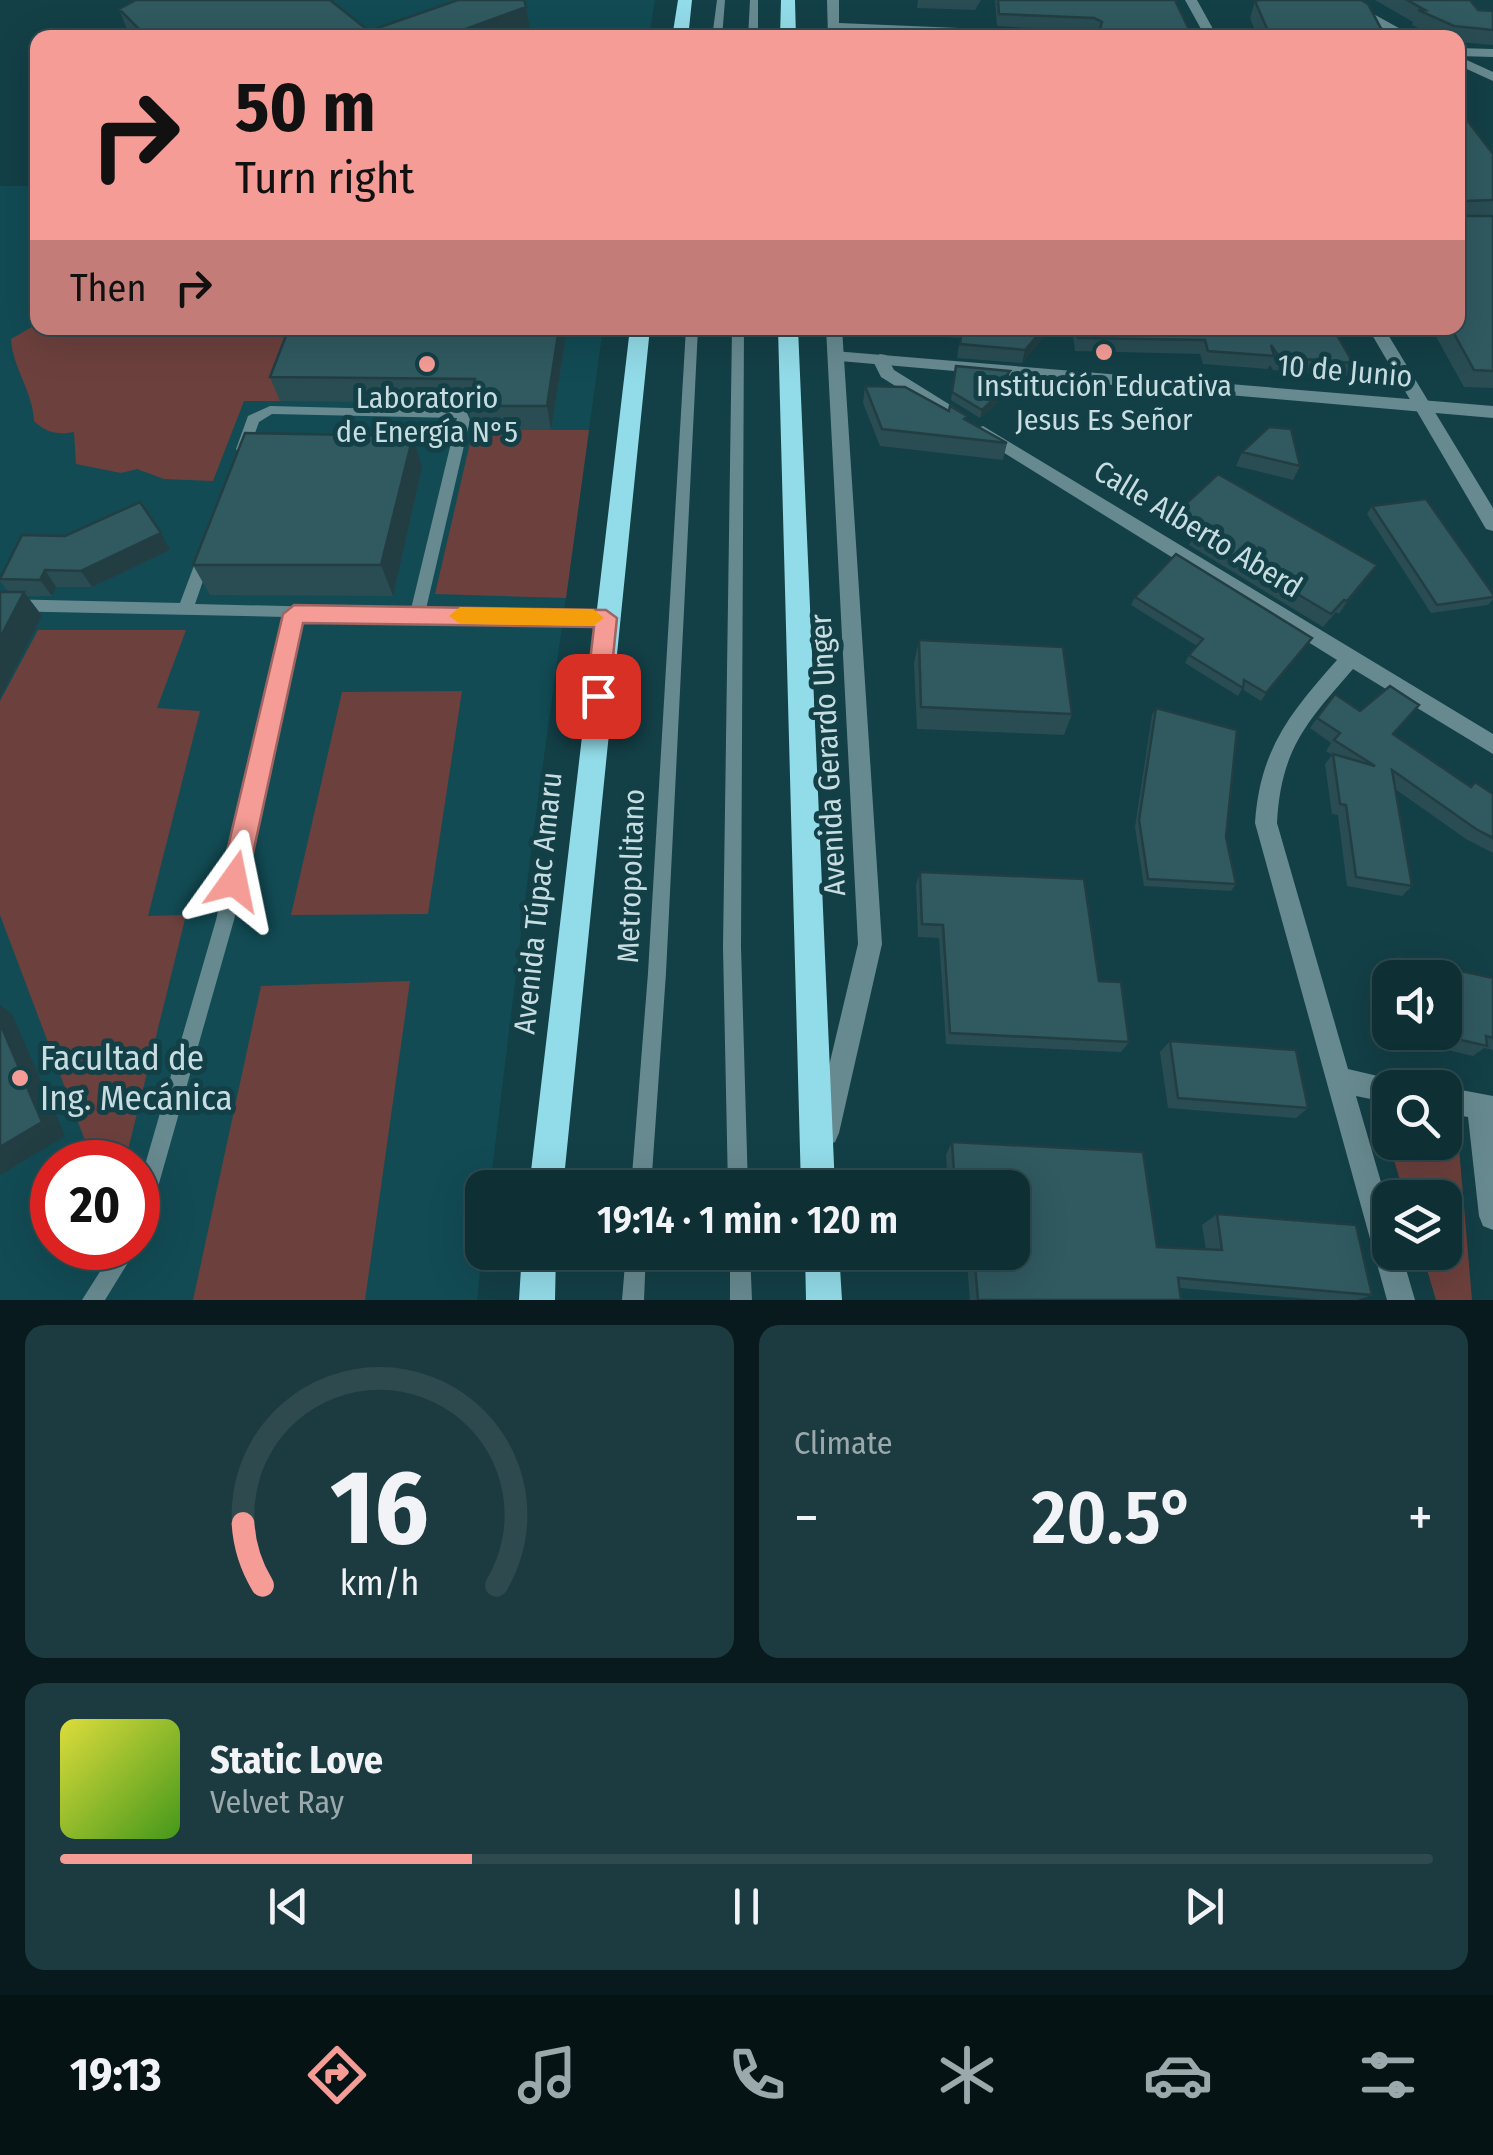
<!DOCTYPE html>
<html lang="en">
<head>
<meta charset="utf-8">
<style>
	body { margin:0; font-family:"Fira Sans Condensed",sans-serif; background:#1c3b40; color:#f1f3f6; height:100vh; display:flex; flex-direction:column; font-size:38px; white-space:nowrap }
	* { box-sizing:border-box; margin:0 }
	p { font-size:32px; color:#9ba9ac }
	.icon { flex:none; width:55px; height:55px; fill:none; stroke:currentColor; stroke-width:2; stroke-linecap:round; stroke-linejoin:round }
	.map { position:relative; height:1300px; overflow:hidden }
	.side { display:flex; flex-direction:column; gap:25px; padding:25px; background:#081a1d; flex:1 }
	.side>* { flex:none }
	.banner { position:absolute; left:30px; top:30px; width:1435px; height:305px; border-radius:20px; box-shadow:0 10px 40px #0002,0 0 0 2px #2e4a4f; background:#f59c96; color:#111; overflow:hidden }
	.fabs { position:absolute; left:1372px; top:960px; display:grid; gap:20px }
	.fabs a { display:grid; place-items:center; width:90px; height:90px; border-radius:20px; background:#0e2f34; box-shadow:0 10px 40px #0002,0 0 0 2px #2e4a4f; font-size:50px }
	.speed { position:absolute; left:30px; top:1140px; display:flex; gap:20px; font-size:50px; font-weight:700; text-align:center }
	.speed>* { display:grid; place-content:center; width:130px; height:130px; border-radius:50%; background:#0e2f34; box-shadow:0 10px 40px #0002,0 0 0 2px #2e4a4f; line-height:1 }
	.speed .limit { border:15px solid #d22; background:#fff; color:#111 }
	.pin { position:absolute; display:grid; place-items:center; width:85px; height:85px; color:#fff; margin:-42px; border-radius:20px; box-shadow:0 5px 15px #0006 }
	.me { position:absolute; width:110px; margin:-55px; rotate:12deg; stroke-linejoin:round; filter:drop-shadow(0 0 8px #0008) }
	.turn { display:flex; align-items:center; gap:35px; height:210px; padding:0 40px; font-size:45px }
	.turn .icon { width:130px; height:130px; stroke-width:2.5 }
	.turn b { display:block; font-size:70px; line-height:85px }
	.then { display:flex; align-items:center; height:95px; padding:0 40px; background:#0003; gap:20px; font-size:38px }
	.big { font-size:75px; font-weight:600; line-height:1.1 }
	.side .widget { flex:1; display:flex; flex-direction:column; justify-content:center; gap:15px; min-width:0; padding:0 35px; border-radius:20px; background:#1c3b40 }
	.side .dial { align-items:center; gap:0 }
	.dial svg { height:260px; overflow:visible; fill:none; stroke:#2e4a4f; stroke-width:7; stroke-linecap:round; text-anchor:middle }
	.dial text { fill:#f1f3f6; stroke:none }
	.song { display:flex; align-items:center; gap:30px }
	.cover { width:120px; height:120px; border-radius:15px; background:linear-gradient(135deg,hsl(60 70% 55%),hsl(100 70% 35%)) }
	.played { height:10px; border-radius:5px; background:linear-gradient(90deg,#f59c96 30%,#2e4a4f 30%) }
	.keys { display:flex; justify-content:space-around; direction:ltr }
	.heat { display:flex; justify-content:space-between; align-items:center; font-size:55px; direction:ltr }
	.side .tiles { flex:1; display:grid; gap:25px; grid-template-columns:1fr 1fr }
	.widget:last-child { grid-column:span 2 }
	.trip { position:absolute; left:465px; top:1170px; width:565px; height:100px; border-radius:20px; background:#0e2f34; box-shadow:0 10px 40px #0002,0 0 0 2px #2e4a4f; font-weight:600; line-height:100px; text-align:center }
	.tab-bar { display:flex; height:160px; justify-content:space-around; align-items:center; background:#061315; color:#9ba9ac }
	.tab-bar .icon { width:70px; height:70px }
	.tab-bar .current { color:#f59c96 }
	.tab-bar b { font-size:45px; color:#f1f3f6 }
	.map>svg:first-child { display:block }
	.built { fill:#124b54; fill-rule:evenodd }
	.green { fill:#6c403d }
	.lines { fill:none; stroke-linecap:round; stroke-linejoin:round }
	.service { fill:#678a90; fill-rule:evenodd }
	.minor { fill:#678a90; fill-rule:evenodd }
	.tertiary { fill:#678a90; fill-rule:evenodd }
	.primary { fill:#92dbe8; fill-rule:evenodd }
	.wall { fill:#294d53; fill-rule:evenodd }
	.shaded-wall { fill:#223e43 }
	.building { fill:#305960; stroke:#223e43; stroke-width:2.5 }
	.route { fill:#f59c96; stroke:#9f6562; stroke-width:2.5 }
	.slow { fill:#f59e0b }
	.poi-dot { fill:#f59c96; stroke:#133f46; stroke-width:4 }
	.labels { text-anchor:middle; stroke-width:10; stroke-linejoin:round; paint-order:stroke }
	.street-label { font-size:30px; fill:#c7dde1; stroke:#133f46 }
	.poi-label { font-size:30px; fill:#c7dde1; stroke:#133f46 }
	.near-poi-label { font-size:35px; fill:#c7dde1; stroke:#133f46; text-anchor:start }
</style>
</head>
<body>
<div class="map">
<svg width="1493" height="1300" viewBox="0 0 1493 1300">
	<rect width="100%" height="100%" fill="#133f46"/>
	<path class="built" d="M182,0H655L649,37L120,38Z
		M0,186H37L38,328H603L532,844L490,1187L482,1188V1252L477,1300H0ZM52,1162H138V1248H52Z"/>
	<path class="green" d="M37,324L38,328H306L280,401H244L213,481L164,479L137,469L121,473L76,464L74,432C57,435 47,433 34,421C33,392 12,366 11,339Z
		M473,430H589L566,598L435,594Z
		M38,630H186L157,708L200,711L148,916L186,915L125,1162H93L0,915V701Z
		M462,691L428,914L291,915L342,692Z
		M410,981L365,1300H193L261,986Z
		M1445,1137L1459,1148L1472,1300H1436L1422,1253L1445,1252V1198L1405,1197L1393,1157L1419,1143L1445,1142Z"/>
	<g class="lines">
		<path class="service" d="M717,0H725L722,38H712Z
			M750,0H758V38H748Z
			M686,328H698L666,973L651,1188H631L648,973Z
			M732,328H744L741,947L748,1188H728L723,947Z
			M270,406L466,411L470,420L426,609L606,613L611,615L613,619L611,623L606,625L301,618L234,920L148,1222L145,1229L138,1232V1189L216,920L286,617L0,611V599L180,603L198,555L205,550L212,555L195,604L411,609L457,418L272,414L259,422L248,452H238L236,449L248,416Z
			M115,1248H137L105,1300H82Z
			M626,1252H646L644,1300H622Z
			M730,1252H750L752,1300H730Z"/>
		<path class="minor" d="M827,0H839V23L1029,31L1035,35L1004,38L839,30L838,38H828Z
			M1185,0H1197L1218,38H1206Z
			M1333,0H1348L1417,38H1401Z
			M1458,48L1493,49V57L1458,56Z
			M1458,56L1493,72V81L1458,65Z
			M826,328H842L882,944L839,1133L835,1142L826,1146L817,1142L813,1133L858,944Z
			M1368,328H1384L1493,508V531L1486,529Z
			M880,354L886,355L894,370L960,411V419H948L881,377L872,359Z
			M983,426L1493,734V754L1353,669C1306,723 1281,749 1277,823L1348,1069L1399,1081L1402,1088H1390V1103L1356,1096L1390,1213V1252H1401L1415,1300H1387L1255,823C1260,749 1290,713 1337,660L977,436L974,432L977,428Z
			M1445,1087L1493,1096V1230L1483,1226L1479,1216L1468,1117L1445,1113Z"/>
		<path class="tertiary" d="M834,351L1493,406V418L828,360V352Z"/>
		<path class="primary" d="M678,0H692L688,38H672Z
			M781,0H795L796,38H780Z
			M630,328H650L563,1188H529Z
			M778,328H798L835,1188H801Z
			M522,1252H556L555,1300H519Z
			M805,1252H839L842,1300H806Z"/>
	</g>
	<path class="wall" d="M918,0H981L975,10L917,8Z
		M995,0H1175L1193,38L997,26Z
		M1375,0H1470L1478,10L1493,11V45L1458,42V38H1439L1412,25L1413,22Z
		M1255,1L1386,38H1258L1250,18Z
		M526,7L530,29L508,38H122L132,35L128,32L119,9L369,31Z
		M1458,119L1493,154V388L1464,387L1434,333L1437,328H1458Z
		M289,328H567L551,430H473L468,406V403L280,401L270,377Z
		M880,328H1052L1022,363L957,358L960,338L880,332Z
		M1072,328H1333L1353,363L1346,376L1273,370L1270,365L1268,369L1203,364L1200,354L1075,351Z
		M956,366L1010,371L1008,379L998,392V402L980,418L951,400Z
		M865,386L967,416L966,420L1007,443L1003,460L880,446L863,403Z
		M413,436L422,467L393,596L210,595L193,565Z
		M1242,452L1300,466L1293,480L1236,466Z
		M1372,506L1493,594V599L1488,605L1431,613L1367,514Z
		M1175,514L1377,565L1369,577L1339,614L1336,612L1323,627L1189,545L1192,540L1170,527Z
		M170,550L92,587H56L52,596H27L42,616L0,698V592H9L0,581V578Z
		M1135,597L1312,638L1261,701L1242,689L1238,696L1185,663L1189,655L1197,646L1131,605Z
		M919,640L1072,714L1064,735L917,729L914,663Z
		M1335,694L1470,787L1493,794V853L1466,839L1395,789L1412,886L1402,896L1347,886L1338,815L1332,814L1325,764L1332,755L1326,751L1331,743L1310,728Z
		M1156,708L1236,884L1231,891L1144,886L1135,827L1152,715Z
		M920,872L1099,981L1129,1042L1121,1052L946,1044L939,938L918,937L916,885Z
		M1397,957L1493,978V1050L1484,1048L1473,1056L1390,1037L1385,967ZM1390,978H1445V1032H1390Z
		M1170,1041L1308,1108L1296,1118L1168,1108L1160,1052Z
		M952,1142L1157,1247L1206,1250L1202,1225L1217,1214L1372,1295L1358,1300H1320L1180,1288L1181,1300H970L966,1252H1012V1188H948L946,1155Z"/>
	<path class="shaded-wall" d="M526,7L530,29L508,38H441Z
		M559,328H567L551,430L547,406Z
		M1044,328H1052L1022,363L1025,350Z
		M1010,371L1008,379L993,398L994,390Z
		M1000,393L998,402L980,418L982,410Z
		M413,436L422,467L393,596L381,565Z
		M161,533L170,550L92,587L81,571Z
		M1377,565L1369,577L1339,614L1347,601Z
		M45,570L56,587L52,596L40,580Z
		M24,592L42,616L0,698V638Z
		M1312,638L1307,646L1261,701L1266,693Z
		M0,1005L12,1014L65,1136L0,1175Z"/>
	<path class="building" d="M136,0H330L369,31L458,0H524L526,7L441,38H364L361,35L354,38H122L143,33L119,9Z
		M998,0H1175L1193,38H1005L1003,29H1100L1102,22L1094,18L999,14Z
		M1260,0H1361L1368,4L1386,38H1271L1255,1Z
		M1407,0H1470L1478,10L1493,11V30L1454,26L1418,10H1425Z
		M1458,119L1467,120L1493,154V200L1465,201L1463,212L1467,216H1493V371L1474,370L1451,328H1458Z
		M289,328H559L547,406H468L475,379L270,377Z
		M962,328H1044L1025,350L960,344Z
		M1077,328H1333L1353,363L1279,357L1271,345L1274,356L1208,351L1205,340L1078,338Z
		M956,366L1010,371L994,390L1000,393L982,410L952,392Z
		M865,386L905,387L949,411L950,406L967,416L964,419L1007,443L882,429Z
		M1269,427L1291,429L1300,466L1242,452Z
		M245,433L413,436L381,565H193Z
		M1218,474L1377,565L1347,601L1344,600L1331,614L1195,533L1199,528L1175,514Z
		M1426,499L1493,594V597L1437,605L1372,506Z
		M140,502L161,533L81,571L45,570L40,580L0,579L22,535L65,536Z
		M1176,554L1312,638L1266,693L1244,680L1243,688L1189,655L1203,639L1135,597Z
		M0,592H24L0,638Z
		M919,640L1063,647L1072,714L921,707Z
		M1390,686L1419,705L1393,734L1471,787L1475,782L1493,794V838L1476,829L1392,770L1412,886L1356,877L1346,805L1340,804L1333,754L1375,766L1334,740L1340,733L1317,718L1335,694L1360,711Z
		M1156,708L1237,730L1226,837L1236,884L1148,879L1139,820Z
		M920,872L1084,879L1099,981L1121,982L1129,1042L950,1033L943,925L922,924Z
		M1397,957L1493,978V1038L1486,1036L1487,1046L1426,1032H1445V978H1398Z
		M0,1023L42,1122L0,1147Z
		M1170,1041L1296,1050L1308,1108L1178,1098Z
		M952,1142L1143,1152L1157,1247L1222,1250L1217,1214L1356,1225L1372,1295L1178,1278L1181,1300H978L974,1252H1012V1188H955Z"/>
	<path class="route" d="M294,605L606,610L617,618L609,696L606,703H589L586,696L594,627L303,623L247,881L243,889L234,893L224,889L220,881L283,614Z"/>
	<path class="slow" d="M460,607L593,609L604,618L593,626L460,624L449,616Z"/>
	<g class="poi-dot">
		<circle cx="1104" cy="352" r="10"/>
		<circle cx="427" cy="364" r="10"/>
		<circle cx="20" cy="1078" r="10"/>
	</g>
	<g class="labels">
		<g class="street-label">
			<text transform="translate(1345 371) rotate(5)" y="10">10 de Junio</text>
			<text transform="translate(1198 529) rotate(31)" y="10">Calle Alberto Aberd</text>
			<text transform="translate(828 755) rotate(-93)" y="10">Avenida Gerardo Unger</text>
			<text transform="translate(631 876) rotate(-88)" y="10">Metropolitano</text>
			<text transform="translate(538 903) rotate(-84)" y="10">Avenida Túpac Amaru</text>
		</g>
		<g class="poi-label">
			<text x="1104" y="396">Institución Educativa<tspan x="1104" dy="34">Jesus Es Señor</tspan></text>
			<text x="427" y="408">Laboratorio<tspan x="427" dy="34">de Energía N°5</tspan></text>
		</g>
		<g class="near-poi-label">
			<text x="40" y="1070">Facultad de<tspan x="40" dy="40">Ing. Mecánica</tspan></text>
		</g>
	</g>
</svg>
<div class="fabs">
<a><svg class="icon" aria-label="sound" viewBox="0 0 24 24"><path d="M4 9h4l5-4v14l-5-4H4zM17 9q2 3 0 6"/></svg></a>
<a><svg class="icon" aria-label="search" viewBox="0 0 24 24"><circle cx="10" cy="10" r="6"/><path d="M15 15l6 6"/></svg></a>
<a><svg class="icon" aria-label="layers" viewBox="0 0 24 24"><path d="M12 4l9 5-9 5-9-5zM3 14l9 5 9-5"/></svg></a>
</div>
<div class="speed"><div class="limit">20</div></div>
<div class="pin" style="left:598px;top:696px;background:#d93025"><svg class="icon" aria-label="arrive" viewBox="0 0 24 24"><path d="M6 21V4h12l-3 4 3 4H6"/></svg></div>
<svg class="me" style="left:234px;top:881px" viewBox="-20 -20 40 40"><path d="M0-17L14 15 0 8-14 15z" fill="#f59c96" stroke="#fff" stroke-width="4"/></svg>
<div class="trip">19:14 · 1 min · 120 m</div>
<div class="banner">
<div class="turn"><svg class="icon" aria-label="right" viewBox="0 0 24 24"><path d="M7 20v-9h11M14 6l5 5-5 5"/></svg><div><b>50 m</b>Turn right</div></div>
<div class="then">Then<svg class="icon" aria-label="right" viewBox="0 0 24 24"><path d="M7 20v-9h11M14 6l5 5-5 5"/></svg></div>
</div>
</div>
<section class="side">
<div class="tiles">
<div class="widget dial"><svg viewBox="0 0 100 80">
<path d="M14 69A42 42 0 1 1 86 69"/>
<path d="M14 69A42 42 0 0 1 8 50" stroke="#f59c96"/>
<text x="50" y="56" font-size="32" font-weight="700">16</text>
<text x="50" y="72" font-size="11">km/h</text>
</svg></div>
<div class="widget"><p>Climate</p>
<div class="heat"><a>−</a><b class="big">20.5°</b><a>+</a></div>
</div>
<div class="widget">
<div class="song"><i class="cover"></i><div><b>Static Love</b><p>Velvet Ray</p></div></div>
<div class="played"></div>
<div class="keys"><svg class="icon" aria-label="previous" viewBox="0 0 24 24"><path d="M18 5L8 12l10 7zM5 5v14"/></svg><svg class="icon" aria-label="pause" viewBox="0 0 24 24"><path d="M8 5v14M16 5v14"/></svg><svg class="icon" aria-label="next" viewBox="0 0 24 24"><path d="M6 5l10 7-10 7zM19 5v14"/></svg></div>
</div>
</div>
</section>
<nav class="tab-bar">
<b>19:13</b>
<svg class="icon current" aria-label="directions" viewBox="0 0 24 24"><path d="M12 3l9 9-9 9-9-9zM9 14v-3h6M13 9l2 2-2 2"/></svg>
<svg class="icon" aria-label="music" viewBox="0 0 24 24"><path d="M9 18V5l10-2v13"/><circle cx="6" cy="18" r="3"/><circle cx="16" cy="16" r="3"/></svg>
<svg class="icon" aria-label="phone" viewBox="0 0 24 24"><path d="M5 4h4l2 5-3 2q2 4 5 5l2-3 5 2v4C11 20 4 13 5 4z"/></svg>
<svg class="icon" aria-label="climate" viewBox="0 0 24 24"><path d="M12 3v18M4 7l16 10M4 17L20 7"/></svg>
<svg class="icon" aria-label="car" viewBox="0 0 24 24"><path d="M5 17H2v-5l4-1 3-4h7l3 4 3 1v5h-3M9 17h6M6 11h13"/><circle cx="7" cy="17" r="2"/><circle cx="17" cy="17" r="2"/></svg>
<svg class="icon" aria-label="filters" viewBox="0 0 24 24"><path d="M4 7h16M4 17h16"/><circle cx="9" cy="7" r="2"/><circle cx="15" cy="17" r="2"/></svg>
</nav>
</body>
</html>
